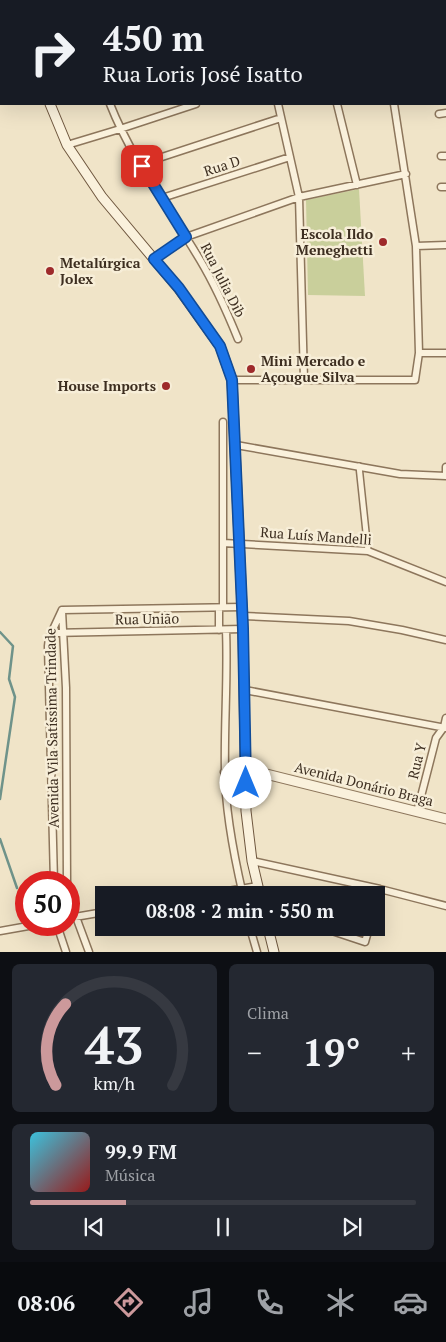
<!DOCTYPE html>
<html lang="pt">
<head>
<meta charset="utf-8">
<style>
	body { margin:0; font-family:"PT Serif",serif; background:#242831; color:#f1f3f6; height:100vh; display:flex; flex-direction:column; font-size:19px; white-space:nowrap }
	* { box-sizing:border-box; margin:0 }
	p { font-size:16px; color:#9ea1a6 }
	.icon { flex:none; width:28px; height:28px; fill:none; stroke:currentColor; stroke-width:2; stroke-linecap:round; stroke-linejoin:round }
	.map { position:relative; height:952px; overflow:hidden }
	.details { display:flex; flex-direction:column; gap:12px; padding:12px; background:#0d0f14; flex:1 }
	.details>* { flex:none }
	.banner { position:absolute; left:0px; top:0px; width:446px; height:105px; box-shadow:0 5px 20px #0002; background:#171b24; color:#f1f3f6; overflow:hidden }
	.speed { position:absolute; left:15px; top:871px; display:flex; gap:10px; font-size:25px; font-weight:700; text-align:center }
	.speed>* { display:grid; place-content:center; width:65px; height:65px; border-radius:50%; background:#171b24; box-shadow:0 5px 20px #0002; line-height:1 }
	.speed .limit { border:8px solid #d22; background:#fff; color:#111 }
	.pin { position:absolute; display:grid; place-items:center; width:42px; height:42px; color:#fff; margin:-21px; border-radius:10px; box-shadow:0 2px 8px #0006 }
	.me { position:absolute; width:55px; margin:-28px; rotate:0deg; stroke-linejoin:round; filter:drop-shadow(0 0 4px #0008) }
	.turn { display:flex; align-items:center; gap:18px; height:105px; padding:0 20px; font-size:22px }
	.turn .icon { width:65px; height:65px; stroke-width:2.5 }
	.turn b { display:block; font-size:35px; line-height:42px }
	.big { font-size:38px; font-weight:600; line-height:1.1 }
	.details .tile { flex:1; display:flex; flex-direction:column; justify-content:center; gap:8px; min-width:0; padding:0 18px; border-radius:8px; background:#242831 }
	.details .dial { align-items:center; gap:0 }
	.dial svg { height:130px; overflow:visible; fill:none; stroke:#363941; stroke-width:7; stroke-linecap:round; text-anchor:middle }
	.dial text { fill:#f1f3f6; stroke:none }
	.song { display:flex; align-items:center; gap:15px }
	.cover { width:60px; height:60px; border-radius:8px; background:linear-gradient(135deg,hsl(190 70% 55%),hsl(0 70% 35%)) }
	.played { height:5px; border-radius:2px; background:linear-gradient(90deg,#cc999b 25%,#363941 25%) }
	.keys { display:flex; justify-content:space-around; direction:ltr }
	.heat { display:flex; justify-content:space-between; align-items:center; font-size:28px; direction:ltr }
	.details .tiles { flex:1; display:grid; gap:12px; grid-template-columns:1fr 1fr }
	.tile:last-child { grid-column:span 2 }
	.trip { position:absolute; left:95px; top:886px; width:290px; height:50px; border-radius:0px; background:#171b24; box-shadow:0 5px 20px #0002; font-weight:600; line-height:50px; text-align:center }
	.tabs { display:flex; height:80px; justify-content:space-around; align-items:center; background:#090b0e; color:#9ea1a6 }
	.tabs .icon { width:35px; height:35px }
	.tabs .active { color:#cc999b }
	.tabs b { font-size:22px; color:#f1f3f6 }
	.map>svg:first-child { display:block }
	.green { fill:#c9cf9b }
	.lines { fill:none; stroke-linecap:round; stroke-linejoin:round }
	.stream { stroke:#6f938a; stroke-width:2.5 }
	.pedestrian-casing { stroke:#8d765c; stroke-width:8 }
	.minor-casing { stroke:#8d765c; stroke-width:9 }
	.tertiary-casing { stroke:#8d765c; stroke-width:11 }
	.secondary-casing { stroke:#6f573f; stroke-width:11 }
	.pedestrian { stroke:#faf1dc; stroke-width:5 }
	.minor { stroke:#faf1dc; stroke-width:6 }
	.tertiary { stroke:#faf1dc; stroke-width:9 }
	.secondary { stroke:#faf1dc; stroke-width:9 }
	.route-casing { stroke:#114b97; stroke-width:12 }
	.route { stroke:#1a73e8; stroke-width:9 }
	.poi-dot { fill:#9e2a2b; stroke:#f7eed8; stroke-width:2 }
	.labels { text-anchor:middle; stroke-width:5; stroke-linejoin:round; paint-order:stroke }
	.street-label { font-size:14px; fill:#3d2e20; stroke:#f7eed8 }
	.poi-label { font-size:14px; font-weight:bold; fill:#3d2e20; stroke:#f7eed8; text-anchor:end }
</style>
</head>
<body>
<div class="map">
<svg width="446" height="952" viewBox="0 0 446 952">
	<rect width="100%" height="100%" fill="#f0e4c8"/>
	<path class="green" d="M359,189L365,296L308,295L306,200Z"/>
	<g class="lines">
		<path class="stream" d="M0,632L13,646L9,679L15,697L0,799
			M0,839L17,888"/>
		<defs>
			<path id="pedestrian" d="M359,466L368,551"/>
			<path id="minor" d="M384,0V1
				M110,104C132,160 169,208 200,260C215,285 227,312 238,339
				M278,104L299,197L304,379
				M337,104L357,185
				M439,114L446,113
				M67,145L120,129L196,104
				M441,156H446
				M142,166L162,157L281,118
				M441,187H446
				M162,198L290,157
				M416,246L446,245
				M154,259L186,237L299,197L406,174
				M419,353H446
				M232,380H415L419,353L416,246L394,104
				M223,422V607
				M236,445L400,474L446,476
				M446,476V467
				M223,543L368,551L446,582
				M219,608V630
				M62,610L242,607
				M62,611L66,688L67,882
				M243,616L349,621L402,630L446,640
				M226,630C228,677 224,724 225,771C225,811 234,856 243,895
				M51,633L243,629
				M245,690L446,728
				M224,772L246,769
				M417,812L436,738L444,727L446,718
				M252,861L380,889L446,906
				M54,882L48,646L49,638L62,610
				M204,895L258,886
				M69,898L89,952
				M376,903L380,889
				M69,918L104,912
				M57,925L66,952
				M250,928L257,952
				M323,928L365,942L369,928
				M0,931L34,925"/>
			<path id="tertiary" d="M246,769L446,819"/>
			<path id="secondary" d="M13,0L14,1
				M264,0V1
				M349,1L354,0
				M50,104L67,145L102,197L179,289L220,346L232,380L243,629L246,811L252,861L260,895
				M268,928L274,952"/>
		</defs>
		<use href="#pedestrian" class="pedestrian-casing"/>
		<use href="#minor" class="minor-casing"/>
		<use href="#tertiary" class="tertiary-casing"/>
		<use href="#secondary" class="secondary-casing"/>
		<use href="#pedestrian" class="pedestrian"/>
		<use href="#minor" class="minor"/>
		<use href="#tertiary" class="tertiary"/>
		<use href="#secondary" class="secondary"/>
	</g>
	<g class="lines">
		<defs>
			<path id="route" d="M142,166L186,237L154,259L179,288L220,346L232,380L243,629L246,783"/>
		</defs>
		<use href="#route" class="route-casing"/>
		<use href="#route" class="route"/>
	</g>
	<g class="poi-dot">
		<circle cx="383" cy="242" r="5"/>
		<circle cx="50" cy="271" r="5"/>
		<circle cx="251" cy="369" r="5"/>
		<circle cx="166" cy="386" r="5"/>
	</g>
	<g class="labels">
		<g class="street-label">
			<text transform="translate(222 166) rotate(-18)" y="5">Rua D</text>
			<text transform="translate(223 280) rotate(63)" y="5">Rua Julia Dib</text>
			<text transform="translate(316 536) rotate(4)" y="5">Rua Luís Mandelli</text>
			<text transform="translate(147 619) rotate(-1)" y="5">Rua União</text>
			<text transform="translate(52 728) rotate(-91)" y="5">Avenida Vila Satíssima Trindade</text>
			<text transform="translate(417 761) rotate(-76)" y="5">Rua Y</text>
			<text transform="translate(364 784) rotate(14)" y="5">Avenida Donário Braga</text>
		</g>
		<g class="poi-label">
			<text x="373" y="239">Escola Ildo<tspan x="373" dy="16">Meneghetti</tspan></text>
			<text x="60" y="268" text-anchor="start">Metalúrgica<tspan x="60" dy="16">Jolex</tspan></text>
			<text x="261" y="366" text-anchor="start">Mini Mercado e<tspan x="261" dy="16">Açougue Silva</tspan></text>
			<text x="156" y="391">House Imports</text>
		</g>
	</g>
</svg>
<div class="speed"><div class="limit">50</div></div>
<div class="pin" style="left:142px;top:166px;background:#d93025"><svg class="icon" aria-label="arrive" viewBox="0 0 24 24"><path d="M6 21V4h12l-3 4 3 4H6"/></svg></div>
<svg class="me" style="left:246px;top:783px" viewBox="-20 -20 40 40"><circle r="19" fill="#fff"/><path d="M0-13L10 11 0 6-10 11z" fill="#1a73e8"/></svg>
<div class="trip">08:08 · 2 min · 550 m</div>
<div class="banner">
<div class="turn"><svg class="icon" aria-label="right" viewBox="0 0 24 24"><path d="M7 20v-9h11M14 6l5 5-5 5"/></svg><div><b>450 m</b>Rua Loris José Isatto</div></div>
</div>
</div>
<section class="details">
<div class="tiles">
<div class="tile dial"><svg viewBox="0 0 100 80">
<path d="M14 69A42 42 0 1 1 86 69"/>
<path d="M14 69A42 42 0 0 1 20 19" stroke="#cc999b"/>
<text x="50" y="56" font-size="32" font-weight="700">43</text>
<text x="50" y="72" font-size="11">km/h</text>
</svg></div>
<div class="tile"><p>Clima</p>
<div class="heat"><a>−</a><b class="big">19°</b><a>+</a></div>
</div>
<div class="tile">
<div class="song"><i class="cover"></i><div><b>99.9 FM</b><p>Música</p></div></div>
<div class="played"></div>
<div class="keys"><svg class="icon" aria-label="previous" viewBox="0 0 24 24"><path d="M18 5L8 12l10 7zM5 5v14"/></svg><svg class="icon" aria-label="pause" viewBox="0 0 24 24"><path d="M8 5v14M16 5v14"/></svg><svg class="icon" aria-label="next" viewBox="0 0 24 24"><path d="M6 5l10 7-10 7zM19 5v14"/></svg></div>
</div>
</div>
</section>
<nav class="tabs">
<b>08:06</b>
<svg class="icon active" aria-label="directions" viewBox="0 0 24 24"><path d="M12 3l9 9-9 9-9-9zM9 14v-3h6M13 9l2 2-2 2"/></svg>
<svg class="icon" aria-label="music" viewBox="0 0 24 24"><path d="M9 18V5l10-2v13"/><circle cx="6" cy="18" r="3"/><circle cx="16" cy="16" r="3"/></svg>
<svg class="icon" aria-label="phone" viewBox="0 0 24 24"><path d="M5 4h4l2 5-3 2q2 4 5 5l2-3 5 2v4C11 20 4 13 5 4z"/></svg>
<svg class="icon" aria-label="climate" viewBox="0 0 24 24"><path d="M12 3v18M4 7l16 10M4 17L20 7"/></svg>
<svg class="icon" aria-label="car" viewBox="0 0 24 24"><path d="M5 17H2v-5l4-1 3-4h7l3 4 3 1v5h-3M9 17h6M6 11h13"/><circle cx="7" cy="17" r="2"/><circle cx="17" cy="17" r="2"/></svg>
</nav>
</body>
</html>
